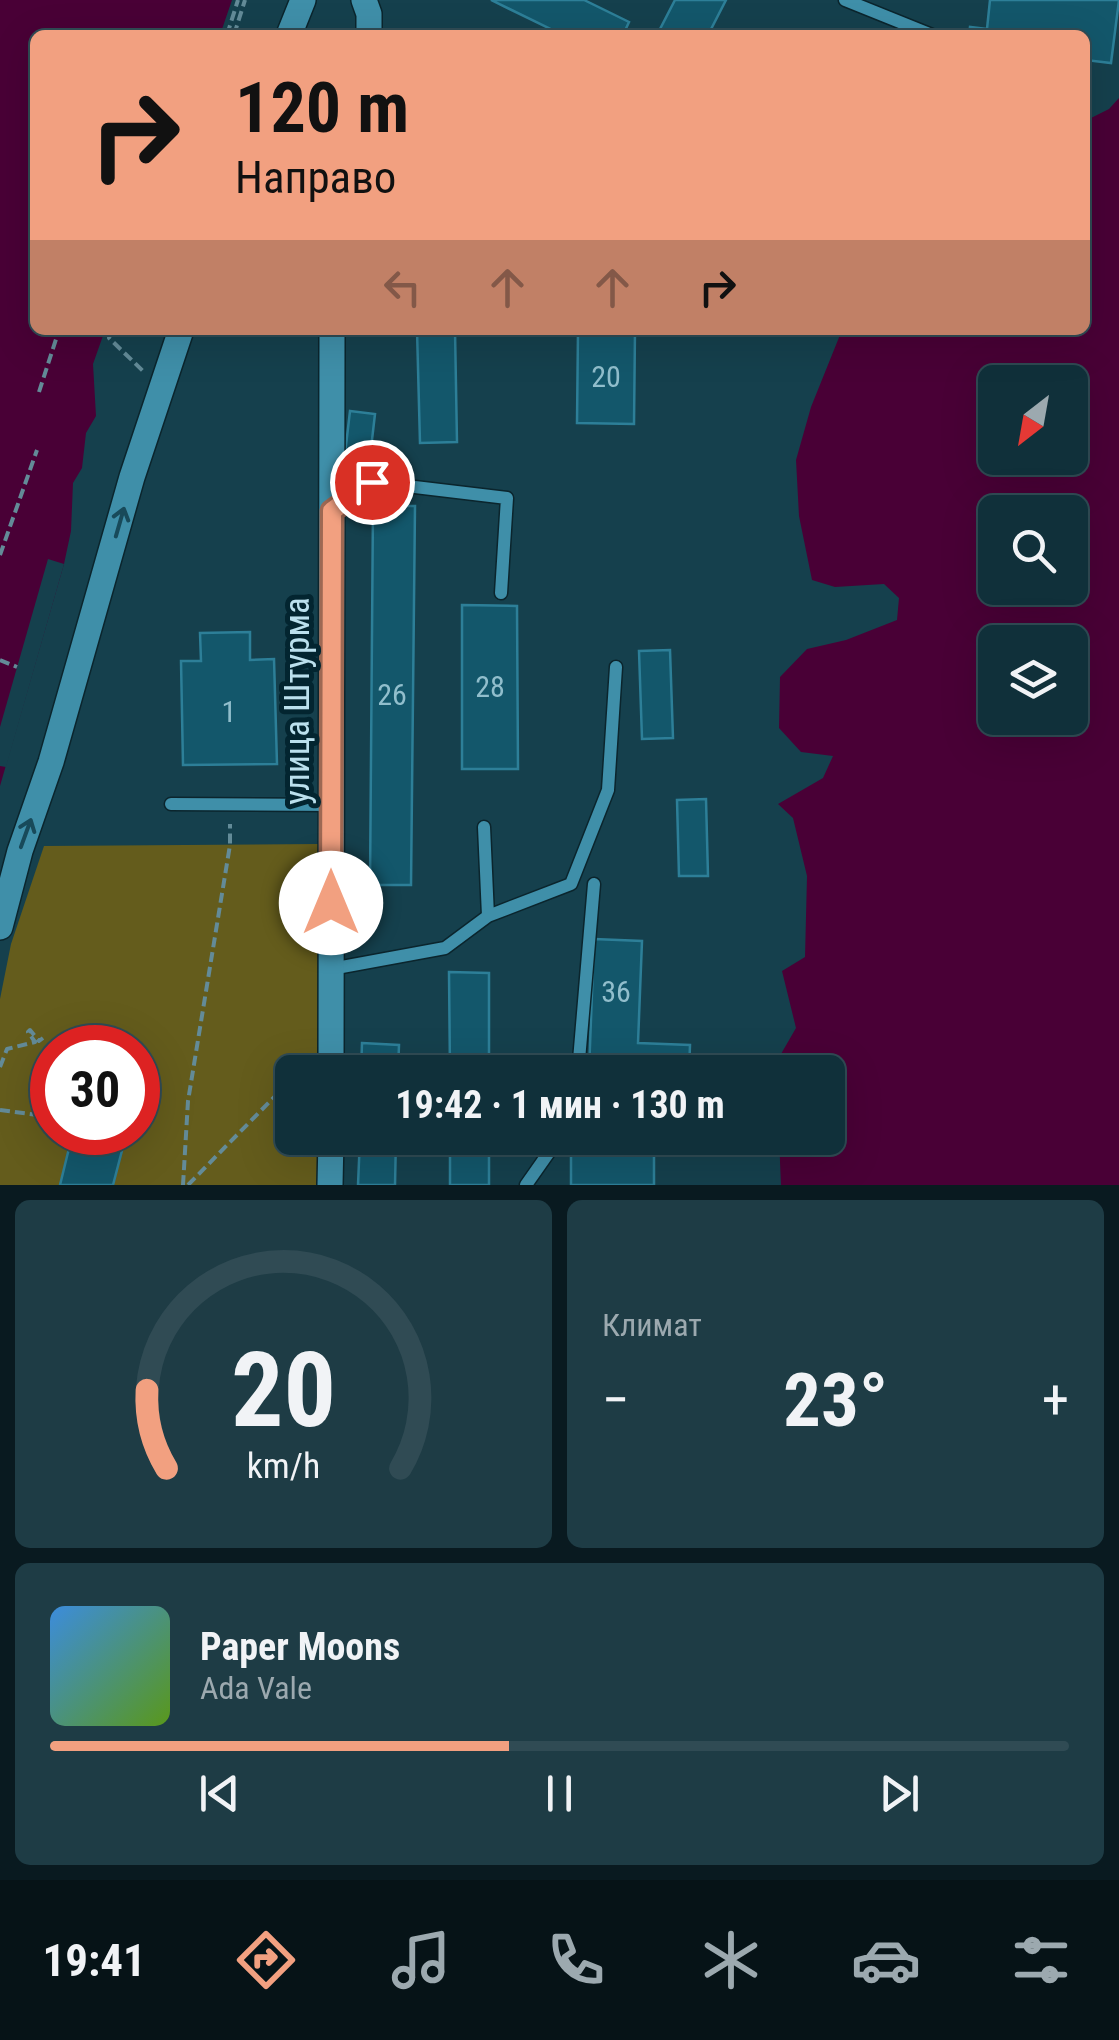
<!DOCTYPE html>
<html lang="ru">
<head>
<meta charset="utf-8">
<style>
	body { margin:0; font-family:"Roboto Condensed",sans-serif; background:#1e3c45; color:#f1f3f6; height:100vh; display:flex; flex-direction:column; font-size:38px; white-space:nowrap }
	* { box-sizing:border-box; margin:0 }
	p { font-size:32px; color:#9ca9af }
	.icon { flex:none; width:55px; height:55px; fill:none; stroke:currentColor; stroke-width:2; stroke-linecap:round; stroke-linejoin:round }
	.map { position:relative; height:1185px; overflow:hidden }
	.drawer { display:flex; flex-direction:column; gap:15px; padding:15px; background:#091a20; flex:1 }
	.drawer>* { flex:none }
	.guide { position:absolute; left:30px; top:30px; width:1060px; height:305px; border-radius:15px; box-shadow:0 10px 40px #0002,0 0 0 2px #304b54; background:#f2a080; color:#111; overflow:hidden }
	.needle { width:65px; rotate:211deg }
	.controls { position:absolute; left:978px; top:365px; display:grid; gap:20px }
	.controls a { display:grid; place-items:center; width:110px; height:110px; border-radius:15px; background:#10303a; box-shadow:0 10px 40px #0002,0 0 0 2px #304b54; font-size:50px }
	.speed { position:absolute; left:30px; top:1025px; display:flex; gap:20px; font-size:50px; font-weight:700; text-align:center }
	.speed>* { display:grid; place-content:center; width:130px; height:130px; border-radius:50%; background:#10303a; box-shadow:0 10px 40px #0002,0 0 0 2px #304b54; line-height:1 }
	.speed .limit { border:15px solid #d22; background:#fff; color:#111 }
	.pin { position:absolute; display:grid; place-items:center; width:85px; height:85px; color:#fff; margin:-42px; border:5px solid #fff; border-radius:50%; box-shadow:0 2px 10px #0007 }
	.me { position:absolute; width:110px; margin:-55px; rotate:0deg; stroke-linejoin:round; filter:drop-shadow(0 0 8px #0008) }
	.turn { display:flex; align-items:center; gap:35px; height:210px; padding:0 40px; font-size:45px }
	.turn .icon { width:130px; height:130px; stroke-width:2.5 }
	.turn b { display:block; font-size:70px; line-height:85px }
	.lanes { display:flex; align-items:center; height:95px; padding:0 40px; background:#0003; justify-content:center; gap:50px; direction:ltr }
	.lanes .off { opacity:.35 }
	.big { font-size:75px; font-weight:700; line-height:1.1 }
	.drawer .card { flex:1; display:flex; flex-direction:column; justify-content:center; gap:15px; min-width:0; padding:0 35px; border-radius:15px; background:#1e3c45 }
	.drawer .dial { align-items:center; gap:0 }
	.dial svg { height:260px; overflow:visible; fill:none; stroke:#304b54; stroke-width:7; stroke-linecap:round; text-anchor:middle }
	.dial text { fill:#f1f3f6; stroke:none }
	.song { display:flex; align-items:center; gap:30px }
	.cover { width:120px; height:120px; border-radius:15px; background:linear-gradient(135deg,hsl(210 70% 55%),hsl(90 70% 35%)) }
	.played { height:10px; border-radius:5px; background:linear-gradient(90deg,#f2a080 45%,#304b54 45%) }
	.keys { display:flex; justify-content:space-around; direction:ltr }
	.heat { display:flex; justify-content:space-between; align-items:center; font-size:55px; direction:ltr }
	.drawer .tiles { flex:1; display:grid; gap:15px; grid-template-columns:1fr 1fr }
	.card:last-child { grid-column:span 2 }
	.trip { position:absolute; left:275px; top:1055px; width:570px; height:100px; border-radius:15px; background:#10303a; box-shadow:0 10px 40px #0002,0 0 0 2px #304b54; font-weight:700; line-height:100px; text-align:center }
	.tabs { display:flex; height:160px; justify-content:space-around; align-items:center; background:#061317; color:#9ca9af }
	.tabs .icon { width:70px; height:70px }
	.tabs .current { color:#f2a080 }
	.tabs b { font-size:45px; color:#f1f3f6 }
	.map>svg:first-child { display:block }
	.green { fill:#645c1c; fill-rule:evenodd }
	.water { fill:#490036; fill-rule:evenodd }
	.pier { fill:#15404d }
	.building { fill:#13576b; stroke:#2d7f98; stroke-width:2.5 }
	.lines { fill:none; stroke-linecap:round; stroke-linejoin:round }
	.service-casing { stroke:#0b252d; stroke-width:15 }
	.minor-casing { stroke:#0b252d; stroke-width:28 }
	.path { stroke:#638b98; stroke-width:4; stroke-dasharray:10 5; stroke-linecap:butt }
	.service { stroke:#3f8fa9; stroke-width:12 }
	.minor { stroke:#3f8fa9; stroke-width:25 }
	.oneway { stroke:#184a5a }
	.route-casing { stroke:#9d6853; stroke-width:25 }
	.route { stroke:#f2a080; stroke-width:18 }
	.labels { text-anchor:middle; stroke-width:10; stroke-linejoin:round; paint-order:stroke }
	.number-label { font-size:30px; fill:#91becc }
	.street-label { font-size:35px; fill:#bbe0ed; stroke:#032530 }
</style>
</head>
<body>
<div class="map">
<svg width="1119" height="1185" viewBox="0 0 1119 1185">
	<rect width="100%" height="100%" fill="#15404d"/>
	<path class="green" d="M321,844V1072H292V1138H321V1185H0V999L11,944L44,846ZM52,1048H138V1132H52Z"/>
	<path class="water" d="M0,0H232L220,35H35V330H105L93,364L96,416L86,433L82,468L73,483L71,531L64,564L0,786Z
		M1119,98V1185H781L779,1138H828V1072H787L781,1054L796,1028L782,971L805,957L807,876L793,818L778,804L823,778L833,756L801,752L779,728L780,677L807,649L846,640L897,620L899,598L884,584L835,587L812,580L799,516L796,460L811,407L842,330H1085V121L1109,109ZM995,382H1070V458H995ZM995,512H1070V588H995ZM995,642H1070V718H995Z"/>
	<path class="pier" d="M48,559L64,564L6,767L0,766V727Z"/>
	<path class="building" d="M491,0H584L629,22L623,35H563Z
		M675,0H726L708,35H662L658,33Z
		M990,0H1119L1111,63L1085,60V35H969L970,27L987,29Z
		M417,330H455L457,442L420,443Z
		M578,330H635L634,424L577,423Z
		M350,411L375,414L370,457L345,454Z
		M373,506H415L411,885H370Z
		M462,605L517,606L518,769H462Z
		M250,632V660L274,659L277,764L183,765L181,661H201L200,633Z
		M670,650L673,738L642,739L639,651Z
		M706,799L708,876H679L677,800Z
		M594,939L642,941L638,1043L690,1045L689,1072H589Z
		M449,972L489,973V1072H450Z
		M362,1043L399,1045L398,1072H361Z
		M73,1132H101L125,1139L113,1185H60Z
		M360,1138H396L395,1185H358Z
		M450,1138H489V1185H450Z
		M654,1154V1185H571V1155Z"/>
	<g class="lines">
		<defs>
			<path id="service" d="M845,0L932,35
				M332,511L373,482L507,498L501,593
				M171,804L332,805
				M488,916L571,884L608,790L616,667
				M331,969L445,948L488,916L484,827
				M578,1072L594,884
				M526,1185L559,1138"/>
			<path id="minor" d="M364,0L369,14V35
				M289,35L303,0
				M0,927L20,851L51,762L132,477L181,330
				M331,1072L332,330
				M330,1185L331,1138"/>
		</defs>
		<use href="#service" class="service-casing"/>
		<use href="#minor" class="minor-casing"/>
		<path class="path" d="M227,35L238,0
			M234,35L245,0
			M112,330L109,338L143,371
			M39,392L59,330
			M0,555L37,450
			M0,660L17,667
			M0,1067L7,1049L35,1042L28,1032L30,1030L39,1041L43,1038
			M0,1110L52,1117
			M183,1185L188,1101L230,845V824
			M188,1185L284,1087L292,1081"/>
		<use href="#service" class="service"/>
		<use href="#minor" class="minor"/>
	</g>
	<defs><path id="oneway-shaft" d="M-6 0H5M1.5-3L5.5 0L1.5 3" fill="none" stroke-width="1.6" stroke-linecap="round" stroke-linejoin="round" transform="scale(2.5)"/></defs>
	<g class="oneway">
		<use href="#oneway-shaft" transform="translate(120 522) rotate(-74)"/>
		<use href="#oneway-shaft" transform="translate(26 833) rotate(-70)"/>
	</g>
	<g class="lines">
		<defs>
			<path id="route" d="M331,903L332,511L372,482"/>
		</defs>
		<use href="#route" class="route-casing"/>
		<use href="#route" class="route"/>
	</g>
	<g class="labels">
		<g class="number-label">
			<text x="606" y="387">20</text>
			<text x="490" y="697">28</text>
			<text x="392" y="705">26</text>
			<text x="229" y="722">1</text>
			<text x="616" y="1002">36</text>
		</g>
		<g class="street-label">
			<text transform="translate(297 701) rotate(-90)" y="12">улица Штурма</text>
		</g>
	</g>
</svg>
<div class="controls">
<a><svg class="needle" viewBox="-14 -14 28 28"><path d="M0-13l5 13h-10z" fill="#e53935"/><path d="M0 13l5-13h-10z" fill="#9ca9af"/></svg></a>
<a><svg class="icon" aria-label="search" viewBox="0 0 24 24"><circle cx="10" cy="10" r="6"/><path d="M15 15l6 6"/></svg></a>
<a><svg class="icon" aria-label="layers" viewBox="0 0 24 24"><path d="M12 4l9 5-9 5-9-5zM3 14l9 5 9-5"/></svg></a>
</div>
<div class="speed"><div class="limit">30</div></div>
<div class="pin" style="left:372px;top:482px;background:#d93025"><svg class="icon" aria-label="arrive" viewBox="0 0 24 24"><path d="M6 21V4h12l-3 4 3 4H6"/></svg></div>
<svg class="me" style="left:331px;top:903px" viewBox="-20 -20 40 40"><circle r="19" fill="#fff"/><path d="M0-13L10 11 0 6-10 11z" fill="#f2a080"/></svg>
<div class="trip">19:42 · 1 мин · 130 m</div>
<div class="guide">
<div class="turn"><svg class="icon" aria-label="right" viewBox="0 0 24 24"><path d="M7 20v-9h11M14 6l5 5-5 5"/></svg><div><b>120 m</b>Направо</div></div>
<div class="lanes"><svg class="icon off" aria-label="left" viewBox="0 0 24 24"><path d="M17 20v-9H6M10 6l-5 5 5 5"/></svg><svg class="icon off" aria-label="ahead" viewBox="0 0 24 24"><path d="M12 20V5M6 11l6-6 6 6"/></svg><svg class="icon off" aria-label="ahead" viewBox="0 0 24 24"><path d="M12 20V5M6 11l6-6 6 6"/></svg><svg class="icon" aria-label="right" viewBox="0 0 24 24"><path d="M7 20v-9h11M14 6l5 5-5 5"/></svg></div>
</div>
</div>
<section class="drawer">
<div class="tiles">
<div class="card dial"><svg viewBox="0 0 100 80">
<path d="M14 69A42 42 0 1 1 86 69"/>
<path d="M14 69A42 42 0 0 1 8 45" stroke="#f2a080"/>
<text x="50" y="56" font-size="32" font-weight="700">20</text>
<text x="50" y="72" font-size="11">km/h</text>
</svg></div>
<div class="card"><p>Климат</p>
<div class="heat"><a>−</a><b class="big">23°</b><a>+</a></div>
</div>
<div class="card">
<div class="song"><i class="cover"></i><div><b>Paper Moons</b><p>Ada Vale</p></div></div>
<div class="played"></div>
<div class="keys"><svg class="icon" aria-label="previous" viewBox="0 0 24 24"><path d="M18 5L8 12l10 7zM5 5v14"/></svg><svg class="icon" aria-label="pause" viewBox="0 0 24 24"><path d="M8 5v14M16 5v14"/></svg><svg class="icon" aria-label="next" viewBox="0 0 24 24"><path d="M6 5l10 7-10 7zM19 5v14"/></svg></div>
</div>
</div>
</section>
<nav class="tabs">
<b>19:41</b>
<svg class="icon current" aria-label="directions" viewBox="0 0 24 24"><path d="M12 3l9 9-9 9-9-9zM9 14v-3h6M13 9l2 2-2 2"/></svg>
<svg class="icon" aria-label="music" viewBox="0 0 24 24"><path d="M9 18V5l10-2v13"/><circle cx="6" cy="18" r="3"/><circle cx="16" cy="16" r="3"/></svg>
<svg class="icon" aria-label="phone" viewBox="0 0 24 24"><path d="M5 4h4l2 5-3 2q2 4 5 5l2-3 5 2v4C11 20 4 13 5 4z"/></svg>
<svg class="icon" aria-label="climate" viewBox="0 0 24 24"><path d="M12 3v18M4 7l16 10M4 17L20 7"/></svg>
<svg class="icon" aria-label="car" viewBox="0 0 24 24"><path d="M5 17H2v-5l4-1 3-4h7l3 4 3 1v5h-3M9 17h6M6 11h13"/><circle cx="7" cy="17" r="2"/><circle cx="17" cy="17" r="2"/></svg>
<svg class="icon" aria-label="filters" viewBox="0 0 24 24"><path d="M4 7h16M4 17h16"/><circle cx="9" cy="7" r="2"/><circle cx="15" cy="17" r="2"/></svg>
</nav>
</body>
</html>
